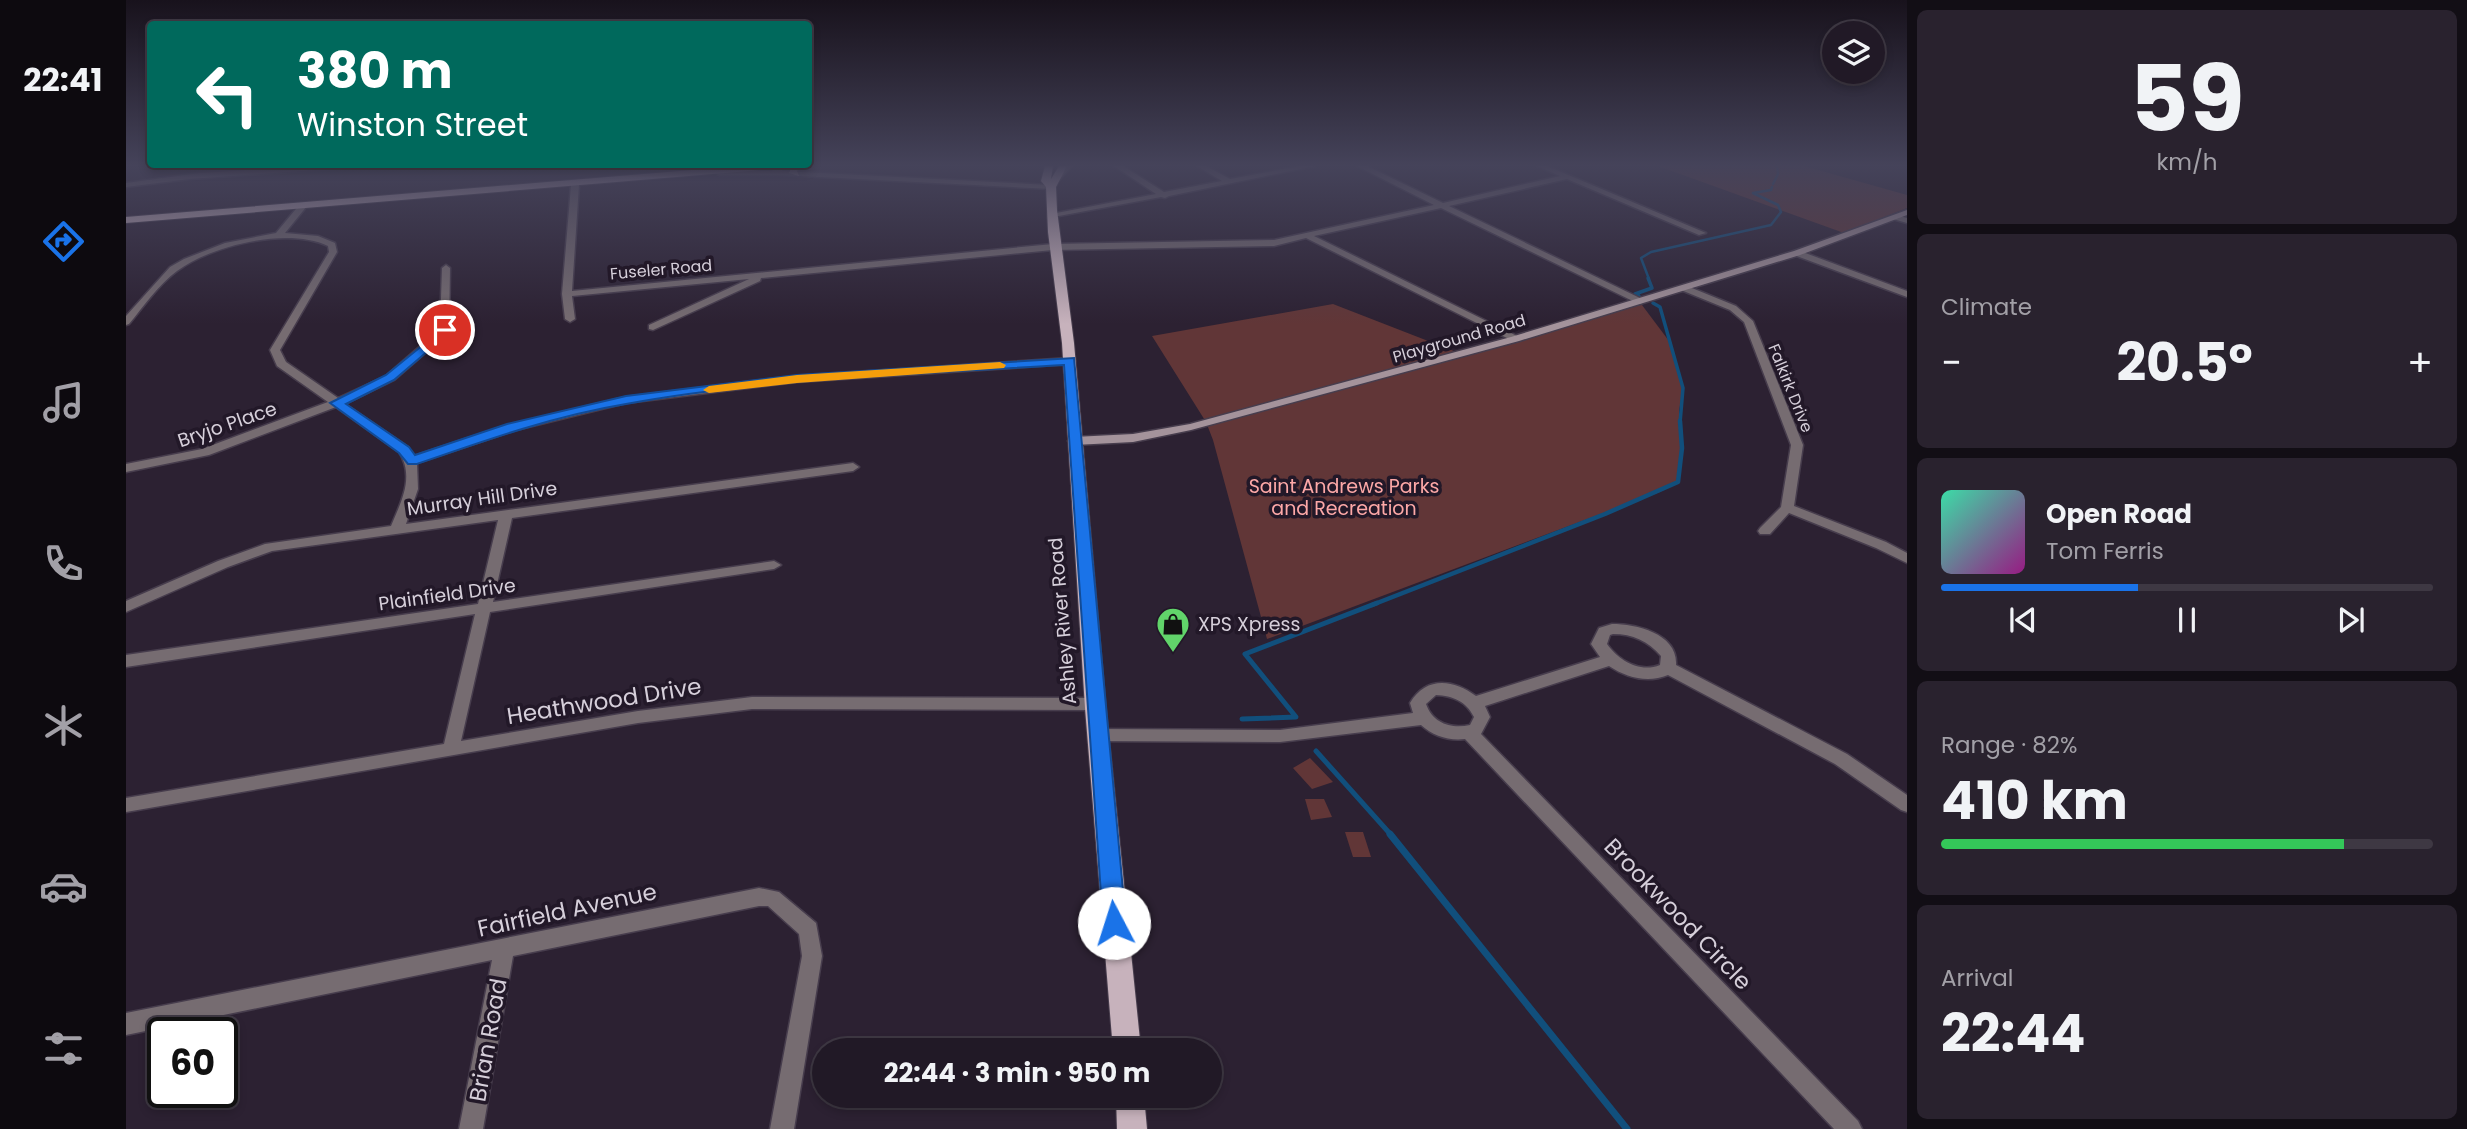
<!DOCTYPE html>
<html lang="en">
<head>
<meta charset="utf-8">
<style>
	body { margin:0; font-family:Poppins,sans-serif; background:#29222e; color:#f1f3f6; height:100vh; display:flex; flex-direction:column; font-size:26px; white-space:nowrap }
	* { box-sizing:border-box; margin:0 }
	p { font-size:23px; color:#a2a0a7 }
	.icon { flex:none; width:38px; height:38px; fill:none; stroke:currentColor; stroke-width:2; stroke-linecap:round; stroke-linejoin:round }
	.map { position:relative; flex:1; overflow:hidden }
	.side { display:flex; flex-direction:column; gap:10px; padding:10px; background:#120e15; width:560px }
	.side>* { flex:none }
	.hud { position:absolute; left:21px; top:21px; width:665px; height:147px; border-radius:7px; box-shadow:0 4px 10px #0003,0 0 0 2px #3e3843; background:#00695c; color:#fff; overflow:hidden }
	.controls { position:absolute; left:1696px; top:21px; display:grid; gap:14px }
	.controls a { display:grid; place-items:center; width:63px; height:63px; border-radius:50%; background:#211926; box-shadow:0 4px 10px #0003,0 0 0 2px #3e3843; font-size:35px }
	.speed { position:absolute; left:21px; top:1017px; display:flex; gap:14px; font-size:35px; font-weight:700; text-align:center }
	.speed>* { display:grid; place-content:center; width:91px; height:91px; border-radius:50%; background:#211926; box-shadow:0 4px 10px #0003,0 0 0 2px #3e3843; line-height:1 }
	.speed .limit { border:4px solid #111; border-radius:10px; background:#fff; color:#111 }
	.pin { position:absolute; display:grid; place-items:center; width:60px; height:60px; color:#fff; margin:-30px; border:4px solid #fff; border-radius:50%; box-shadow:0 2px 7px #0007 }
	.me { position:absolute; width:77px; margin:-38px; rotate:355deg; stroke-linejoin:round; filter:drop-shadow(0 0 5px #0008) }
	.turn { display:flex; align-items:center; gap:24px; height:147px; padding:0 35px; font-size:32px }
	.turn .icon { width:91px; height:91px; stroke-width:2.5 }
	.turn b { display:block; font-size:49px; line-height:60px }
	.big { font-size:52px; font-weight:700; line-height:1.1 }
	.side .card { flex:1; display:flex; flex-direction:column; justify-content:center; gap:10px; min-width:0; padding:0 24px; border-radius:10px; background:#29222e }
	.side .dial { align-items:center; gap:0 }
	.dial b { font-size:91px; line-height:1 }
	.song { display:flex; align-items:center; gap:21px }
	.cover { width:84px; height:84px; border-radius:10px; background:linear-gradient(135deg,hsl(160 70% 55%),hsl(310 70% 35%)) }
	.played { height:7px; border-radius:4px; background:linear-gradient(90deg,#1a73e8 40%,#3e3843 40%) }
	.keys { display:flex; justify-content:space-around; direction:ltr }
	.heat { display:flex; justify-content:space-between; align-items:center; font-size:38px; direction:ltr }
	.charge { height:10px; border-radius:5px; background:linear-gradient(90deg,#34c759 82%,#3e3843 0) }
	.trip { position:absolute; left:686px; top:1038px; width:410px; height:70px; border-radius:35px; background:#211926; box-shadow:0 4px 10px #0003,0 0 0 2px #3e3843; font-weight:700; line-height:70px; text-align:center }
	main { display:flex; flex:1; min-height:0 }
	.tab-bar { display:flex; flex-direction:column; width:126px; justify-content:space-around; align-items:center; background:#0d0a0f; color:#a2a0a7 }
	.tab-bar .icon { width:49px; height:49px }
	.tab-bar .current { color:#1a73e8 }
	.tab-bar b { font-size:32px; color:#f1f3f6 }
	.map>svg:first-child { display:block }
	.green { fill:#613637 }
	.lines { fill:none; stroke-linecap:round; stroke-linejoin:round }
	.stream-far4 { stroke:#114f7c; stroke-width:2.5 }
	.stream-far3 { stroke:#114f7c; stroke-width:3.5 }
	.stream-far2 { stroke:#114f7c; stroke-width:4.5 }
	.stream-far1 { stroke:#114f7c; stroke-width:5 }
	.stream { stroke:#114f7c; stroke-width:7 }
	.minor-casing { stroke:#473d4d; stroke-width:3 }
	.secondary-casing { stroke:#473d4d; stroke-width:3 }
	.primary-casing { stroke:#473d4d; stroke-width:2 }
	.minor { fill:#766c71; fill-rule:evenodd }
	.secondary { fill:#a4939b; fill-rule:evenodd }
	.primary { fill:#c7b2bc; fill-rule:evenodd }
	.route { fill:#1a73e8; stroke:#114b97; stroke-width:2 }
	.slow { fill:#f59e0b }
	.labels { text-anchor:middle; stroke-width:7; stroke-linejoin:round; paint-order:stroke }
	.far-street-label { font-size:16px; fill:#d6cfda; stroke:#221828 }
	.street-label { font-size:19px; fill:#d6cfda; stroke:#221828 }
	.park-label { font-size:19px; fill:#fda8a7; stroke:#221828 }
	.poi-label { font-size:19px; fill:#d6cfda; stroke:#221828; text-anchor:start }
	.near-street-label { font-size:23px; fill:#d6cfda; stroke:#221828 }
</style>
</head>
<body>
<main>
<nav class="tab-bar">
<b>22:41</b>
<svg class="icon current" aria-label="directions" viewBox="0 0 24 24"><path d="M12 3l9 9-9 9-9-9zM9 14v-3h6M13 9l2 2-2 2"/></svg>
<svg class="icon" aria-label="music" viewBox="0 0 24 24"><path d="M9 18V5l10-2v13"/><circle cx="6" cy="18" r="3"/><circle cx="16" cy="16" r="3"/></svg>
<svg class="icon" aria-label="phone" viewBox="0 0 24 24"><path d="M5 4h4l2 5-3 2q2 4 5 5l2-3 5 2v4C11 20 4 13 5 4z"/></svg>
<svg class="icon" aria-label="climate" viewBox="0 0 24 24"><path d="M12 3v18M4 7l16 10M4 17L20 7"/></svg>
<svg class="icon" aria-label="car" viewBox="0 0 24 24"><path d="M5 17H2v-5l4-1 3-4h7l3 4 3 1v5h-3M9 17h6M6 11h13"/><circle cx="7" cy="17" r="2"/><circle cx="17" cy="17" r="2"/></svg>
<svg class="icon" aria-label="filters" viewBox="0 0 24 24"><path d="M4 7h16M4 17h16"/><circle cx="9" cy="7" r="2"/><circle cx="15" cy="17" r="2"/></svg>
</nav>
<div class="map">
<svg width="1781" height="1129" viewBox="0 0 1781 1129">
	<rect width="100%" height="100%" fill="#2c2132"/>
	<path class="green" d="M1532,166H1678L1781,195V208L1718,233Z
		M1513,301L1543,341L1557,388L1553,411L1556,448L1552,482L1534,492L1141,639L1087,440L1080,422L1026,336L1207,304L1333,353Z
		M1184,758L1207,782L1186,789L1167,768Z
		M1179,799H1198L1206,817L1185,820Z
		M1219,832H1237L1245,857H1227Z"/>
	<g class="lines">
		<path class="stream-far4" d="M1647,184L1652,174L1651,166
			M1523,279L1515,258L1525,252L1645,225L1655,212L1652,205L1627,193L1645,190L1646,187"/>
		<path class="stream-far3" d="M1513,296L1509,294L1526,288L1522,278
			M1527,303L1534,307L1557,388L1554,423"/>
		<path class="stream-far2" d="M1246,605L1479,514L1552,482L1556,448L1554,421"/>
		<path class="stream-far1" d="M1116,719L1170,717L1119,654L1251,603
			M1190,751L1266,836"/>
		<path class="stream" d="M1264,834L1501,1129"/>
		<defs>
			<path id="minor" d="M188,166H221L217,168L64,179L0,187V183L74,173Z
				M641,166H650L657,171L923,185L938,166H946L925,189L655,175H593L589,173L593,171H647Z
				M988,166H997L1038,192L1096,181L1071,166H1080L1104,179L1174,166H1189L1043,196L1039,198L1035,197L922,218V214H925L1030,194Z
				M1231,166H1241L1317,203L1434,176L1411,166H1421L1580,233L1573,235L1441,179L1323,206L1516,299V303L1513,304L1315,208L1188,236L1393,337L1394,339L1389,342L1180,238L1148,246L927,250L635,278L634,281L527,330L523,329V325L623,279L446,296L449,319L444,322L439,319L436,294L445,185L449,183L453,185L446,291L927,244L1148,240L1308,205Z
				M174,204L181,206L159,233L192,236L209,243L211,252L154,350L160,362L212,398L260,376L314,329L316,268L320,265L324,268L323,332L268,380L219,404L282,447L288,456L382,425L500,397L671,376L944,358L949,361L944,364L671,382L500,403L390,430L291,463L292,489L280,524L727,463L733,467L727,471L386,518L367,602L648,561L655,565L648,569L364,612L335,741L512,711L626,697L969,698L975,700L977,704L975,708L969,710L626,709L512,723L0,812V798L318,744L349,614L0,667V655L352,604L372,520L146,551L102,567L0,612V601L92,561L139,544L265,526C275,502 289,477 273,452L210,407L83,455L0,472V464L76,449L202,402L151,366L144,350L203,252L202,246C162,227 86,245 51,271C32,285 18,306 3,324L0,325V316L44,267L58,259L99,243L150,233Z
				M1770,215L1781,218V223L1767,219V215Z
				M1668,251H1674L1781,291V297L1668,255Z
				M1555,286H1561L1610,306L1627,321L1677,445L1668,506L1760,542L1781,553V563L1750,548L1663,513L1644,534H1634L1632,531L1634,528L1655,507L1665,445L1618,322L1604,310L1555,290Z
				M1486,624C1511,624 1552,634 1550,665L1721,754L1781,795V812L1775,810L1709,764L1542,675C1522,683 1501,678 1483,666L1359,706L1364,717L1355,734L1732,1121L1736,1129H1708L1339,739C1323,741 1307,736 1295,725L1154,742L972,741L966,740L964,735L966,730L972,729L1154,730L1287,713L1284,703C1300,676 1327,679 1350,696L1474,657L1465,644L1473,628ZM1487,634C1507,634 1522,641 1535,656L1534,665C1514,673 1493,661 1481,644L1484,635ZM1310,695C1327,696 1340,701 1348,717L1344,725C1326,729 1307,724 1300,704Z
				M633,888L653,892L690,923L696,956L668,1129H644L676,956L673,934L642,906H633L387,956L357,1129H333L366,960L0,1035V1013Z"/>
			<path id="secondary" d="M1781,210V215L1674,255L1393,341L1065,430L1007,442L948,445L942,441L948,437L1007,434L1064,424L1385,337L1668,251Z"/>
			<path id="primary" d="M614,166H650L646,169L0,223V217Z
				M666,166H675L671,171L673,176L663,173Z
				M919,166H927L925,179L933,166H941L930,187L931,210L948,343L980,708L1015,1050H987L959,708L936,343L922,232L920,187L915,181Z
				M990,1096H1018L1021,1129H991Z"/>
		</defs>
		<use href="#minor" class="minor-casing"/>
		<use href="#secondary" class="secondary-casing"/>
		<use href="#primary" class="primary-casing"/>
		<use href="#minor" class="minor"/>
		<use href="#secondary" class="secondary"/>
		<use href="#primary" class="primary"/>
	</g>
	<linearGradient id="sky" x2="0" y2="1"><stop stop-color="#18121c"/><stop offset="0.51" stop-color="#45435a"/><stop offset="1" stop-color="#45435a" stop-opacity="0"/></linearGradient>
	<rect width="1781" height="324" fill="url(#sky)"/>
	<path class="route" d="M319,327L323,328V333L268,380L220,404L283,447L289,455L381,424L500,396L671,375L948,358L1000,923L997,931L988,934L980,931L977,923L938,365C793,374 643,378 500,404C428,416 360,440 291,464H282L273,453L204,403L260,375Z"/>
	<path class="slow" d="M874,362L880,365L878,368L671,383L583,393L577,390L583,386L671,375Z"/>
	<defs>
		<symbol id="shop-pin" viewBox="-11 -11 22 30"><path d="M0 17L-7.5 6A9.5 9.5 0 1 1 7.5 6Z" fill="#61d46a" stroke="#221828"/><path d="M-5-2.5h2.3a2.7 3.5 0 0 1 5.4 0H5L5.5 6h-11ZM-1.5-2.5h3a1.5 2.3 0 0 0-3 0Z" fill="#111"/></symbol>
	</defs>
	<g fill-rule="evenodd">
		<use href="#shop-pin" x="1028" y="605" width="38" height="52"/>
	</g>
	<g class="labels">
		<g class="far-street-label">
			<text transform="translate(535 269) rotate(-5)" y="6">Fuseler Road</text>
			<text transform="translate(1333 338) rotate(-16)" y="6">Playground Road</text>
			<text transform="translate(1665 388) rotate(68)" y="6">Falkirk Drive</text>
		</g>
		<g class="street-label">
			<text transform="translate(101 424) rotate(-19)" y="7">Bryjo Place</text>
			<text transform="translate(356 498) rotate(-8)" y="7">Murray Hill Drive</text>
			<text transform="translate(321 594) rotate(-8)" y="7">Plainfield Drive</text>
			<text transform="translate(936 621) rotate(-95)" y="7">Ashley River Road</text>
		</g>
		<g class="park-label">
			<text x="1218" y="493">Saint Andrews Parks<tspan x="1218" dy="22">and Recreation</tspan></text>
		</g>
		<g class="poi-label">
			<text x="1072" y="631">XPS Xpress</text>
		</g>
		<g class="near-street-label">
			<text transform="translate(478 701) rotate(-9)" y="8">Heathwood Drive</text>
			<text transform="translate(441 910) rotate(-12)" y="8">Fairfield Avenue</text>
			<text transform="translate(1552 914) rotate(46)" y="8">Brookwood Circle</text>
			<text transform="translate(362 1040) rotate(-80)" y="8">Brian Road</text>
		</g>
	</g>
</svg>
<div class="controls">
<a><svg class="icon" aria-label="layers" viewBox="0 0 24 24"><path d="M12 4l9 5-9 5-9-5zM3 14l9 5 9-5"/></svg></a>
</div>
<div class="speed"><div class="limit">60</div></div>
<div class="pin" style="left:319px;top:330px;background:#d93025"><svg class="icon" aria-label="arrive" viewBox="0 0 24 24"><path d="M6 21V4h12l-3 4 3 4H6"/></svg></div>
<svg class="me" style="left:988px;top:923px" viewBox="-20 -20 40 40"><circle r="19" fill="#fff"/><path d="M0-13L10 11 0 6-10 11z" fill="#1a73e8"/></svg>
<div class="trip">22:44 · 3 min · 950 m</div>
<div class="hud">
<div class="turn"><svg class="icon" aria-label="left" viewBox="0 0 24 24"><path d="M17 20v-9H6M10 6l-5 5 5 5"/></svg><div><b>380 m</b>Winston Street</div></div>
</div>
</div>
<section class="side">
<div class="card dial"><b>59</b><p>km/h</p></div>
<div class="card"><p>Climate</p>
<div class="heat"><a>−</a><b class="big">20.5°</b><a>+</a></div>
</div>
<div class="card">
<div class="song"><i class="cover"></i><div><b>Open Road</b><p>Tom Ferris</p></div></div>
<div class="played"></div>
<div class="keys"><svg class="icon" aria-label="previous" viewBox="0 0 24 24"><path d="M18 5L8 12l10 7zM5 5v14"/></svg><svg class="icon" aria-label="pause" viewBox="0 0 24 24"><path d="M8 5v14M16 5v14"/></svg><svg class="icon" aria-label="next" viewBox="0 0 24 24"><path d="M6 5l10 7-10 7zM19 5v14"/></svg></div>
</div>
<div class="card"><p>Range · 82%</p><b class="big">410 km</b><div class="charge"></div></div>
<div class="card"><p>Arrival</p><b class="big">22:44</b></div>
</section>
</main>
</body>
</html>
